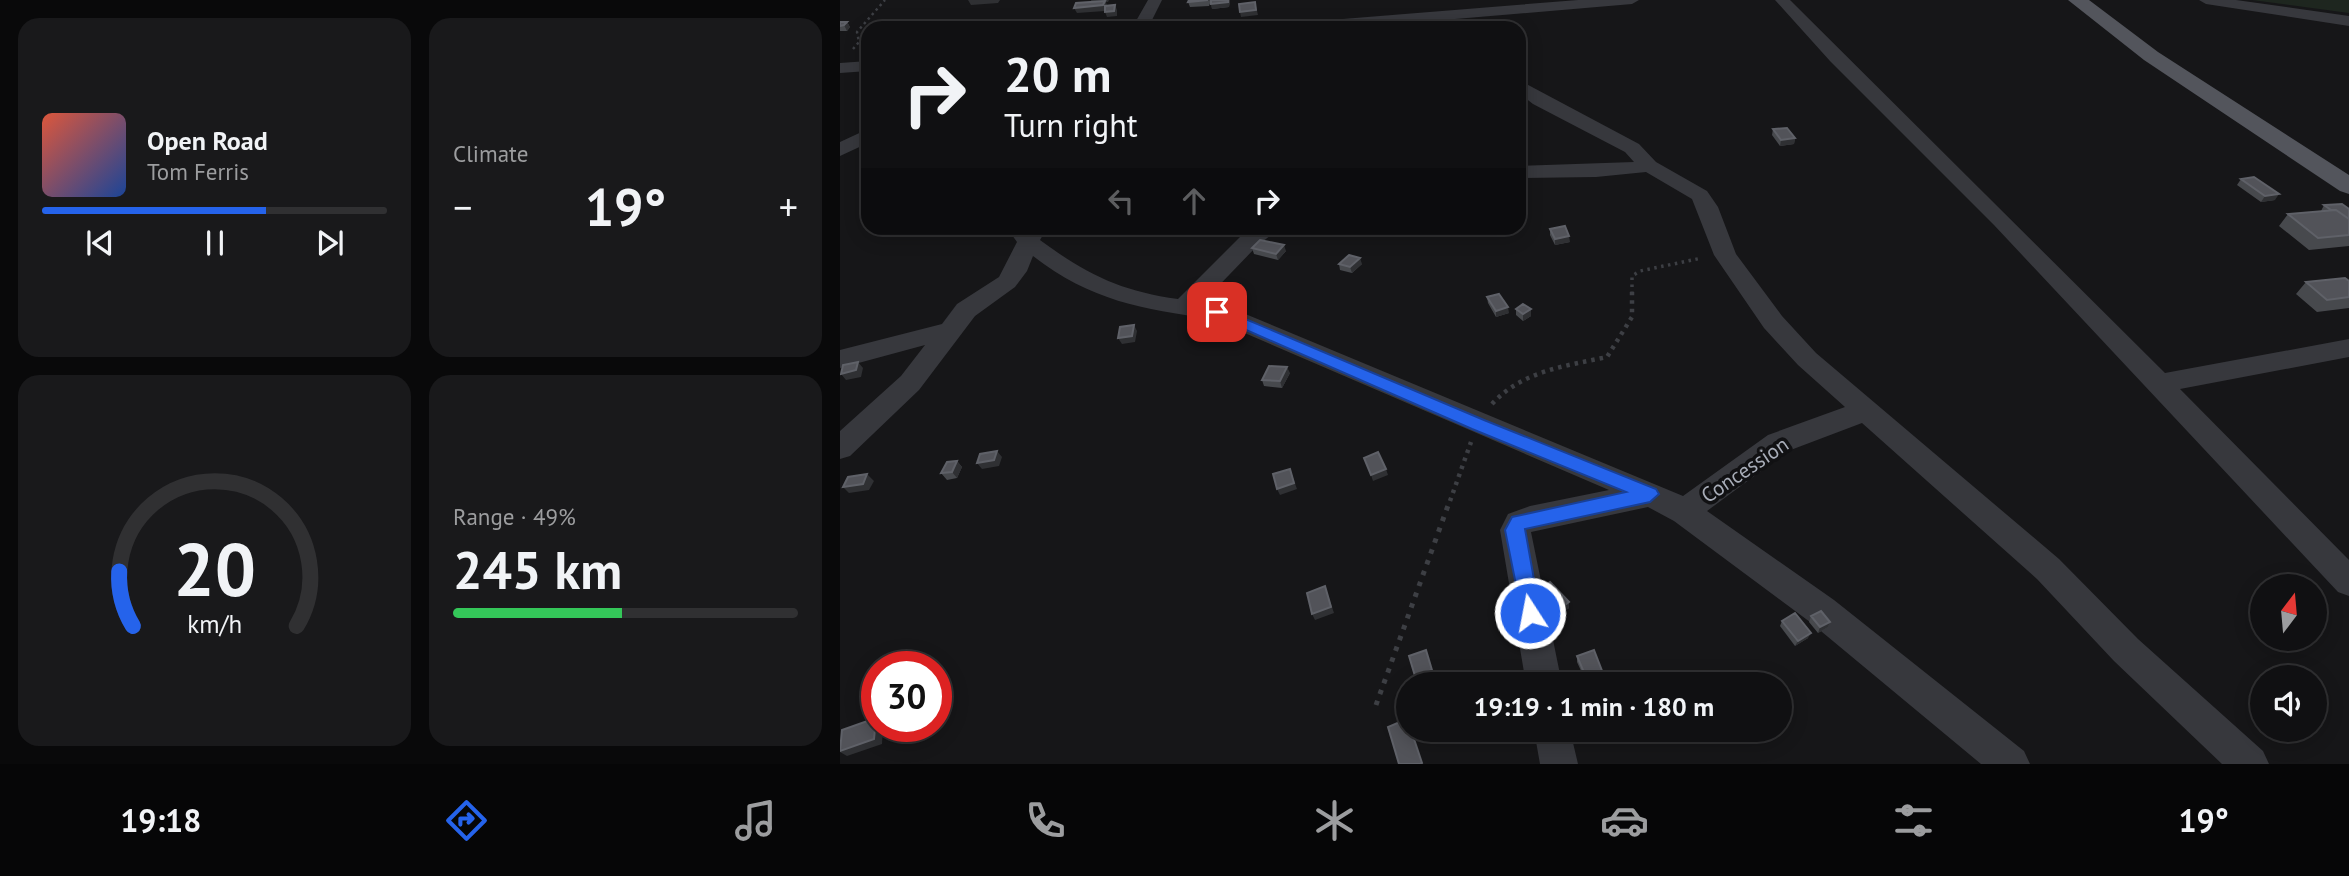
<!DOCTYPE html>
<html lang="en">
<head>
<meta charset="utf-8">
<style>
	body { margin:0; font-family:"PT Sans",sans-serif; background:#19191b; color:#f1f3f6; height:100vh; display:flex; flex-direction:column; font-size:26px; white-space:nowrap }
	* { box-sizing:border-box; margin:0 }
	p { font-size:23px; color:#9c9d9f }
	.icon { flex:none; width:38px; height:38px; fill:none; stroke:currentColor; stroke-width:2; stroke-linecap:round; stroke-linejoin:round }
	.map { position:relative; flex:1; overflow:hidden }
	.panel { display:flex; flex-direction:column; gap:18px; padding:18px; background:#09090a; width:840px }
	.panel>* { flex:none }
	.hud { position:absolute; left:21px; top:21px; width:665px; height:214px; border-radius:21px; box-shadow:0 4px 18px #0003,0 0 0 2px #303032; background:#101012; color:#f1f3f6; overflow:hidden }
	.needle { width:46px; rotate:16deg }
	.controls { position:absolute; left:1410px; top:574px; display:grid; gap:14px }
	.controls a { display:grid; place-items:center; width:77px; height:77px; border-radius:50%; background:#101012; box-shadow:0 4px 18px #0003,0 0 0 2px #303032; font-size:35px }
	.speed { position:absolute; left:21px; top:651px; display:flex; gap:14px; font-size:35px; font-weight:700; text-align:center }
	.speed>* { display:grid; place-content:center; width:91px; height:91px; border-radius:50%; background:#101012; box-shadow:0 4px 18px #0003,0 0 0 2px #303032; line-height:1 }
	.speed .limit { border:10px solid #d22; background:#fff; color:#111 }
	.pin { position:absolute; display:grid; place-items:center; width:60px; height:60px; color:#fff; margin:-30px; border-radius:14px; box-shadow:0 4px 10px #0006 }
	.me { position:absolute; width:77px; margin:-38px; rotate:349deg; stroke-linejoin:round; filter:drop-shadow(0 0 5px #0008) }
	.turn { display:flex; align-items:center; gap:24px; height:147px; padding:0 28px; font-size:32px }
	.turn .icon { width:91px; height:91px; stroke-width:2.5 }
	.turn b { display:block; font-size:49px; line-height:60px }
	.lanes { display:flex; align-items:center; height:66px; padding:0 28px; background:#0003; justify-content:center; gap:35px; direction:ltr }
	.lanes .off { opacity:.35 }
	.big { font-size:52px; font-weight:700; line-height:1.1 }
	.panel .card { flex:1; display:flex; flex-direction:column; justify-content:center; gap:10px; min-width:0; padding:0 24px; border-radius:21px; background:#19191b }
	.panel .dial { align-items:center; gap:0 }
	.dial svg { height:182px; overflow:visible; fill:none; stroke:#303032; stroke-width:7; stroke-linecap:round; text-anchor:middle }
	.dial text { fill:#f1f3f6; stroke:none }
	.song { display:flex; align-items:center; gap:21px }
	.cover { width:84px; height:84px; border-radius:10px; background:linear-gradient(135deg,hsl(10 70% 55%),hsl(220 70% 35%)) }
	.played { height:7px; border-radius:4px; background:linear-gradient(90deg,#2563eb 65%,#303032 65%) }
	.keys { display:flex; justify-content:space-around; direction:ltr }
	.heat { display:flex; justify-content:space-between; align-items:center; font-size:38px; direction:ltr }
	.charge { height:10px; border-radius:5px; background:linear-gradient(90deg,#34c759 49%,#303032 0) }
	.panel .tiles { flex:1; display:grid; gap:18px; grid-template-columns:repeat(2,1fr) }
	.trip { position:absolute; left:556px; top:672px; width:396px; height:70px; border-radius:35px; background:#101012; box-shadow:0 4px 18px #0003,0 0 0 2px #303032; font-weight:700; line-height:70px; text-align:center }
	.tab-bar { display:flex; height:112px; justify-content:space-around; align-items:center; background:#060607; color:#9c9d9f }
	.tab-bar .icon { width:49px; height:49px }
	.tab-bar .active { color:#2563eb }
	.tab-bar b { font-size:32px; color:#f1f3f6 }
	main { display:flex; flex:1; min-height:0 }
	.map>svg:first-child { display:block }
	.green { fill:#1e261f }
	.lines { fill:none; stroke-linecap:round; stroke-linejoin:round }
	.path-far3 { stroke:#3d3f44; stroke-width:2.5; stroke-dasharray:2.5 3.5; stroke-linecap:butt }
	.path-far2 { stroke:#3d3f44; stroke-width:3.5; stroke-dasharray:2.5 4.5; stroke-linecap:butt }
	.path-far1 { stroke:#3d3f44; stroke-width:4.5; stroke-dasharray:3.5 5; stroke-linecap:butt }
	.path { stroke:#3d3f44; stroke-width:5; stroke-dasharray:4.5 7; stroke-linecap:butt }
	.minor { fill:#37383d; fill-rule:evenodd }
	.major { fill:#53555c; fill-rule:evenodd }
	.wall { fill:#47494d }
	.shaded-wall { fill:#2f3033 }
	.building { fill:#525359; stroke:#5f6168; stroke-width:2 }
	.route { fill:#2563eb; stroke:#184099; stroke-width:2 }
	.labels { text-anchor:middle; stroke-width:7; stroke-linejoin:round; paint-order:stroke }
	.street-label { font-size:21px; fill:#a8adb8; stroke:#111113 }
</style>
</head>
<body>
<main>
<section class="panel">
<div class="tiles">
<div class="card">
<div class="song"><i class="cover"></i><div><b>Open Road</b><p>Tom Ferris</p></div></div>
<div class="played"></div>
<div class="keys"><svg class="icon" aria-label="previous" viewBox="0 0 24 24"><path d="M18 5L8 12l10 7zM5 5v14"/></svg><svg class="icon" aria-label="pause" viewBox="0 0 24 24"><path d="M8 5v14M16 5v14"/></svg><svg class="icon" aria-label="next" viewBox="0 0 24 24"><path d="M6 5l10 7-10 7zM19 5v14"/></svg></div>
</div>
<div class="card"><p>Climate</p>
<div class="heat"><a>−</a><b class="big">19°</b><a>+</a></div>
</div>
<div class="card dial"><svg viewBox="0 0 100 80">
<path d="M14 69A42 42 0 1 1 86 69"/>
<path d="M14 69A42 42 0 0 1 8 45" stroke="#2563eb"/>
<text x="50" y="56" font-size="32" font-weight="700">20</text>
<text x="50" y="72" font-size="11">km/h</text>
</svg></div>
<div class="card"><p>Range · 49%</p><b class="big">245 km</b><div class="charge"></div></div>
</div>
</section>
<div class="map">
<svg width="1509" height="764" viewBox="0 0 1509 764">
	<rect width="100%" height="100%" fill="#161618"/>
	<path class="green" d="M1412,0H1509V13Z"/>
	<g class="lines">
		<path class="path-far3" d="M155,28L157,24
			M13,49L19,42L17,32L45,0"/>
		<path class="path-far2" d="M792,294V276L800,271L862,258"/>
		<path class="path-far1" d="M652,404C682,371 725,366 767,357L792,317V292
			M610,501L631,442"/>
		<path class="path" d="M536,705L610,500"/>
		<path class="minor" d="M308,0H322L308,28H292Z
			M738,0H799L792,4L509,28H445L453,23Z
			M935,0H950L1325,373L1509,339V357L1340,389L1509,560V596L1498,592L1154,225L990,61Z
			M1359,0H1396L1509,16V26L1366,4Z
			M28,61V71L0,73V63Z
			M679,80L799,144L816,162L867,191L878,207L896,254L942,316L976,353L1219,559L1298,639L1423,751L1429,764H1382L1274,661L1197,579L1022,423L948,451L867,511L994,600L1184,751L1190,764H1141L970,622L834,521L808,507L691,532L722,684H686L660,530L668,514L690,506L769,490L372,319C302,309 251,301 193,256L187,271L175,287L135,316L79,390L10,456L0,459V431L61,376L85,345L0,368V350L102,324L117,304L159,277L177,242L167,228H207L200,240C246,274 280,291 338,299L401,236L416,228H440L417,246L363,302L386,306L843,496L928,435L1005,407L958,365L924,328L874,255L852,199L806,172L756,177L679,178V166L794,162L785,152L693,104L679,93Z
			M28,129V143L0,156V142Z
			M694,730H730L738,764H700Z"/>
		<path class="major" d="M1228,0H1249L1318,52L1509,175V194L1500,191L1304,60Z"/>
	</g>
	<path class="wall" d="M371,0H390L389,7L372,9L371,1L369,6L350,7L348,2Z
		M0,22H7L10,27L7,31H0Z
		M933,129L955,138L954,144L940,146L932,135Z
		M1401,179L1435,200L1421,202L1397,185Z
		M1484,205L1509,209V246L1469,250L1439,226L1448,214L1481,211Z
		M243,228H266L265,230H244Z
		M710,229L730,242L715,245L710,235Z
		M412,248L446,251L438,260L414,254Z
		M499,264H522L512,273L500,270Z
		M1509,281V308L1477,312L1456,294L1466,282Z
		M647,297L669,313L656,317L648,303Z
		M676,309H691V316L683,321L676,315Z
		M450,373L442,388L424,386L422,380Z
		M117,461L122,467L117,478L107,480L101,473Z
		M693,594L729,608L712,620L693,600Z
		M971,616L990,622L988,627L978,633L969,622Z
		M942,621L968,638L955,646L940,626Z
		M737,656L764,676V681L756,684H747L737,662Z"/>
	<path class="shaded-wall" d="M128,0H160L158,3L131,5Z
		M251,0H269L268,2H266L267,6L265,11L237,13L234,8L252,4Z
		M390,0L389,7L372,9L371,4Z
		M415,2L418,15L401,17L400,12Z
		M275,5L277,10V16L267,17L265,12Z
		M7,22L10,27L7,31L4,25Z
		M955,138L954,144L940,146L941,140Z
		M1439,194L1435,200L1421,202L1425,196Z
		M729,236L730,242L715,245V239Z
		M444,245L446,251L438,260L436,254Z
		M520,258L522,264L512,273L510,267Z
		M668,307L669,313L656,317V311Z
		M691,309V316L683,321V314Z
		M294,325L297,331L295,342L282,344L278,338Z
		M18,362L23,368L21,377L6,380L1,374Z
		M447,367L450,373L442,388L440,381Z
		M157,451L162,457L159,466L142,469L137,463Z
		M117,461L122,467L117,478L112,472Z
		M450,469L457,489L440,495L437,489Z
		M546,469L548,475L533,481L531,475Z
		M27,474L34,481L29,490L9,493L3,487Z
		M485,586L494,613L475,620L472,614Z
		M729,602V608L712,620V615Z
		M990,622L988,627L978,633L980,627Z
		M971,633L968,638L955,646L958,641Z
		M592,670L594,675L576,682L575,676Z
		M764,676V681L756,684H748V682Z
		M36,718L37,726H43L42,744L7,756L0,752V751Z"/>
	<path class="building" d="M349,0H368L348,2Z
		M371,0H388V2L371,4Z
		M265,1L263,5L234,8L236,3Z
		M415,2L416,10L400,12L399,4Z
		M275,5L274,11L265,12V6Z
		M0,22H7L4,25L0,26Z
		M947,128L955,138L941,140L933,129Z
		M1414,177L1439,194L1425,196L1401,179Z
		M1502,204L1509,209V219L1496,210H1491L1484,205Z
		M1496,210L1509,219V235L1478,238L1448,214Z
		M725,226L729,236L715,239L710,229Z
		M420,240L444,245L436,254L412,248Z
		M509,255L520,258L510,267L499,264Z
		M1505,278L1509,281V297L1487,300L1466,282Z
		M659,294L668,307L656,311L647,297Z
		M683,304L691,309L683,314L676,309Z
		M294,325L292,336L278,338L280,327Z
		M18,362L16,370L1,374L3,365Z
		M429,366L447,367L440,381L422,380Z
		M157,451L154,460L137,463L140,454Z
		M538,452L546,469L531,475L524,458Z
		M117,461L112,472L101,473L107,462Z
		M450,469L454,483L437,489L433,474Z
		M27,474L23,484L3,487L8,477Z
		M710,582L729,602L712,615L693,594Z
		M485,586L491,607L472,614L467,593Z
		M981,611L990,622L980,627L971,616Z
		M955,613L971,633L958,641L942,621Z
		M586,650L592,670L575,676L569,656Z
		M754,650L764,676L748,682L737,656Z
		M36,718L34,739L0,751L2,730Z
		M567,719L569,730H571L582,763L580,764H559L548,727Z"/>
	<path class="route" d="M377,307L644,420L816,489L819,494L810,502L685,529L700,613L697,620L690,622L683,620L665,530L672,517L786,492L632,429L372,315V309Z"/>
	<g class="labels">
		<g class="street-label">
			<text transform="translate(905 470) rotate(-34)" y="7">Concession</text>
		</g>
	</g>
</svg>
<div class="controls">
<a><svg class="needle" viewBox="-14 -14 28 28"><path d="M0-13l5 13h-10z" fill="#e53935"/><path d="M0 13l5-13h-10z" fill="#9c9d9f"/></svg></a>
<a><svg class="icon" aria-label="sound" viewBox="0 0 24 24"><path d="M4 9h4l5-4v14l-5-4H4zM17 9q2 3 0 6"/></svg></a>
</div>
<div class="speed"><div class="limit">30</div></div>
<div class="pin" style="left:377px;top:312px;background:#d93025"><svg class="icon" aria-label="arrive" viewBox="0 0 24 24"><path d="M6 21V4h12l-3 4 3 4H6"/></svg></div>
<svg class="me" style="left:690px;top:613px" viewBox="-20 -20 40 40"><circle r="17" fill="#2563eb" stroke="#fff" stroke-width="3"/><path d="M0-11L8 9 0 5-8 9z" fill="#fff"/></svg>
<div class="trip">19:19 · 1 min · 180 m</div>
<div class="hud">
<div class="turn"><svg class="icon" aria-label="right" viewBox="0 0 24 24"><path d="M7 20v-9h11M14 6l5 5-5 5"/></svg><div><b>20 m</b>Turn right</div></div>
<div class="lanes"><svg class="icon off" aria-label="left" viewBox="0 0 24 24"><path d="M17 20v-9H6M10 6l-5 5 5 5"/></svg><svg class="icon off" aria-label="ahead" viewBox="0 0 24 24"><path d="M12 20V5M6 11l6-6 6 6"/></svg><svg class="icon" aria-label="right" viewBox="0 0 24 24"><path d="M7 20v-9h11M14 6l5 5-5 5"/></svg></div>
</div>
</div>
</main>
<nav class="tab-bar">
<b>19:18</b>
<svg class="icon active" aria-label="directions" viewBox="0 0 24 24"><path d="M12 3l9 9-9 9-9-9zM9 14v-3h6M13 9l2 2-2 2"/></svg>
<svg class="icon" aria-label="music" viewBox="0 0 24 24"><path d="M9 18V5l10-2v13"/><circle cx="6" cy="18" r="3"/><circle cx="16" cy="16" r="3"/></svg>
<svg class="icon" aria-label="phone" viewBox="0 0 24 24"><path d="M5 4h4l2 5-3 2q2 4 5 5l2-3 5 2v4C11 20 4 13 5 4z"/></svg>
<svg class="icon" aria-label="climate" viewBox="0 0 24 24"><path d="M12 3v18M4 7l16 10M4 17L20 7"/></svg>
<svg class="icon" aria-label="car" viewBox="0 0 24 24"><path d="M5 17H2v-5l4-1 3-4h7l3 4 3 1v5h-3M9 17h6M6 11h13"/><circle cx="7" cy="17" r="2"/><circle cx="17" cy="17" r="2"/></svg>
<svg class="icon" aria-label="filters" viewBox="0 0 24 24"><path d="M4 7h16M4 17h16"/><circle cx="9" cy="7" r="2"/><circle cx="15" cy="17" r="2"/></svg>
<b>19°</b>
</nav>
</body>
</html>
